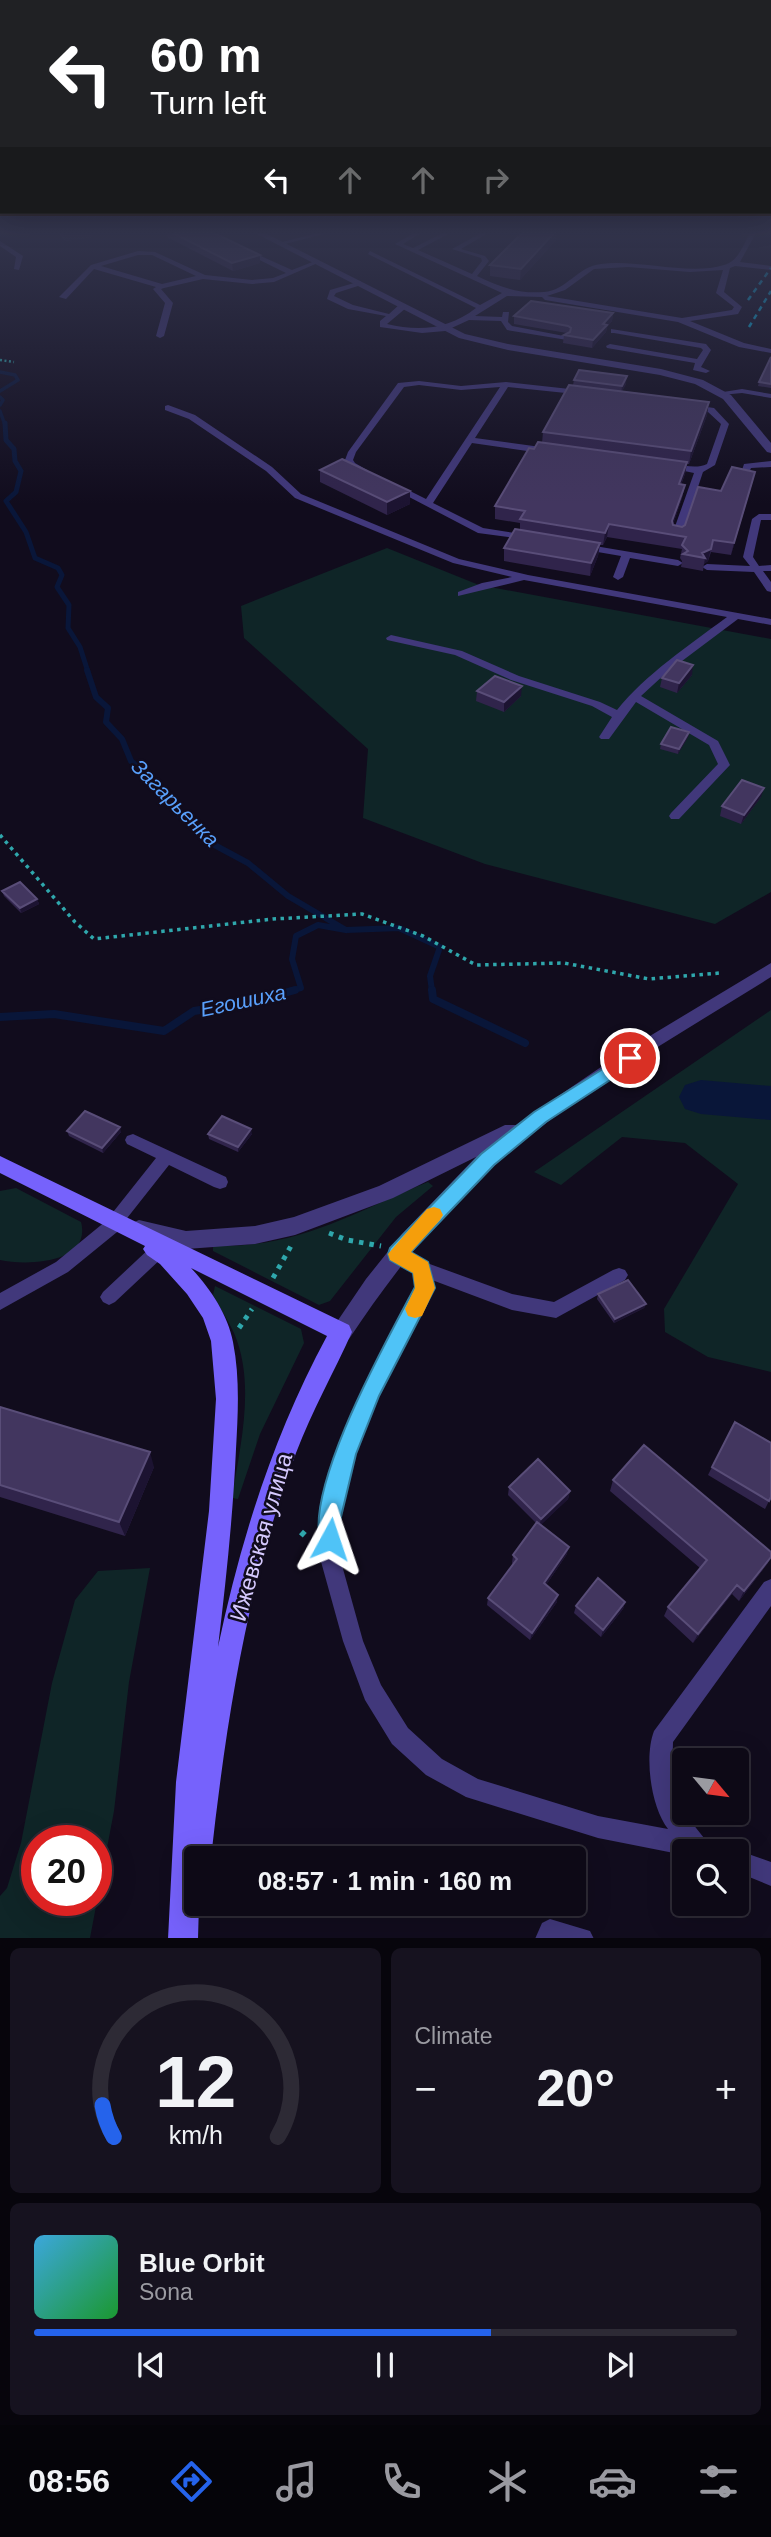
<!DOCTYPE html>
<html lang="en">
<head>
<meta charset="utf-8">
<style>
	body { margin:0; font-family:Helvetica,sans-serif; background:#16121f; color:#f1f3f6; height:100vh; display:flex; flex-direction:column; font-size:26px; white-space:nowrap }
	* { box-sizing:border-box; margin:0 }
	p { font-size:23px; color:#9a9aa1 }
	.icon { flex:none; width:38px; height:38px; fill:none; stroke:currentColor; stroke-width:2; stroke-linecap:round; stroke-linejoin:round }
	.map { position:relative; height:1938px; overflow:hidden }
	.drawer { display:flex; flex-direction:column; gap:10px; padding:10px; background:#07050c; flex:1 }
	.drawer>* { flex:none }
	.hud { position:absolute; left:0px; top:0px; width:772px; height:214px; box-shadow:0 7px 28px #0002,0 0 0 2px #2d2a35; background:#202124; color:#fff; overflow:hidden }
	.needle { width:46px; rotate:119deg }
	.fabs { position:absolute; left:672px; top:1748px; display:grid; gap:14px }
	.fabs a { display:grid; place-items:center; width:77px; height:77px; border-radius:7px; background:#0d0916; box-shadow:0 7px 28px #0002,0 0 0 2px #2d2a35; font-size:35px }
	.speed { position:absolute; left:21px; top:1825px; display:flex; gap:14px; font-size:35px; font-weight:700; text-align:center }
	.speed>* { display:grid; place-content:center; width:91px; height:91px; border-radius:50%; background:#0d0916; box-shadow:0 7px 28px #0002,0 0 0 2px #2d2a35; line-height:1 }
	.speed .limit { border:10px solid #d22; background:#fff; color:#111 }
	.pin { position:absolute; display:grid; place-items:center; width:60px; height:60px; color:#fff; margin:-30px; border:4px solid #fff; border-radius:50%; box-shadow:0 2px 7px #0007 }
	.me { position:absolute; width:77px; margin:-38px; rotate:5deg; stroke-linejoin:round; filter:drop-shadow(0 0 5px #0008) }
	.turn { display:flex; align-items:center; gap:24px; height:147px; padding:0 35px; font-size:32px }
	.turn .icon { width:91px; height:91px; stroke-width:2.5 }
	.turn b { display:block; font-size:49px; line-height:60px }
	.lanes { display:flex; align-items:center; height:66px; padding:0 35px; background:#0003; justify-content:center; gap:35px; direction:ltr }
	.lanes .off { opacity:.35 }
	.big { font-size:52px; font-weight:600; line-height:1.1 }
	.drawer .tile { flex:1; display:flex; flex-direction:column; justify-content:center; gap:10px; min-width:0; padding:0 24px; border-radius:10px; background:#16121f }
	.drawer .dial { align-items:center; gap:0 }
	.dial svg { height:182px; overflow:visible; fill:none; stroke:#2d2a35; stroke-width:7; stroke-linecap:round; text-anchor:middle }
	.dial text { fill:#f1f3f6; stroke:none }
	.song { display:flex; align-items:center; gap:21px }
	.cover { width:84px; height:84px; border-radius:10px; background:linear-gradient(135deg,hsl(200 70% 55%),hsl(130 70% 35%)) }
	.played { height:7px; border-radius:4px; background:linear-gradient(90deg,#2563eb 65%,#2d2a35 65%) }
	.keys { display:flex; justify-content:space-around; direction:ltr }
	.heat { display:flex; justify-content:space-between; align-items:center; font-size:38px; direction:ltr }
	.drawer .tiles { flex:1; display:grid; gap:10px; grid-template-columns:1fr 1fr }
	.tile:last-child { grid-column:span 2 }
	.trip { position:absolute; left:184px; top:1846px; width:402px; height:70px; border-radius:7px; background:#0d0916; box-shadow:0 7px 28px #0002,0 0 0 2px #2d2a35; font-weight:600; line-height:70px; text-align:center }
	.tab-bar { display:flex; height:112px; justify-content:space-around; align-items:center; background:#050409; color:#9a9aa1 }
	.tab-bar .icon { width:49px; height:49px }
	.tab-bar .selected { color:#2563eb }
	.tab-bar b { font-size:32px; color:#f1f3f6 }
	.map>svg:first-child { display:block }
	.green { fill:#0f2527; fill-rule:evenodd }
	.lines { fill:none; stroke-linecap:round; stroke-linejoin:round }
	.stream-far3 { stroke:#091639; stroke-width:3.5 }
	.stream-far2 { stroke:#091639; stroke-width:5 }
	.stream-far1 { stroke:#091639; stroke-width:6 }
	.stream { stroke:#091639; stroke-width:8 }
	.river { fill:#091639; fill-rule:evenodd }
	.path-far3 { stroke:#2fa7ac; stroke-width:2.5; stroke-dasharray:2 2.5; stroke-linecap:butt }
	.path-far2 { stroke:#2fa7ac; stroke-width:3.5; stroke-dasharray:3.5 4.5; stroke-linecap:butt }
	.path-far1 { stroke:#2fa7ac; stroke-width:5; stroke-dasharray:4.5 6; stroke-linecap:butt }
	.path { stroke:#2fa7ac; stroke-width:6; stroke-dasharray:5 8; stroke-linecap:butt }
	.service { fill:#41387b; fill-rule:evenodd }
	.tertiary { fill:#41387b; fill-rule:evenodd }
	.secondary { fill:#7662fc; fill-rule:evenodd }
	.rail { stroke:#04bfef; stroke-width:2.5; stroke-dasharray:5 4.5; stroke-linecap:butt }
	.wall { fill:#30244b }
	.shaded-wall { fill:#1c1331 }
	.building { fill:#42365f; stroke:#594d78; stroke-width:2 }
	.route { fill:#4fc3f7; stroke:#337fa1; stroke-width:2 }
	.slow { fill:#f59e0b }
	.labels { text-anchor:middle; stroke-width:5; stroke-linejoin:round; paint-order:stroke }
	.water-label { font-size:21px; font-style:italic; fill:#59a0fc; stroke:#110c1d }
	.near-street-label { font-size:23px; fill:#d5c9fe; stroke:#110c1d }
</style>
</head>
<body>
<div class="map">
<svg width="771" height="1939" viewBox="0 0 771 1939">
	<rect width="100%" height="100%" fill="#110c1d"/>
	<path class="green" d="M387,548L479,585L771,639V892L715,924L485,864L363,818L368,749L244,638L241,606Z
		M771,1010V1372L708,1357L665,1332L664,1309L738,1184L685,1143L622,1137L561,1185L534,1172Z
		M428,1182L433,1186L396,1217L330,1301L319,1305L213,1251V1246C300,1248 352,1213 428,1182Z
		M16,1188L81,1222C92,1264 26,1266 0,1260V1191Z
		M215,1286L301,1329L304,1343L260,1434L238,1499L232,1498C240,1446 256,1384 234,1333C228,1320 220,1308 213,1295Z
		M150,1568L129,1682L114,1811L90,1938H0V1896L7,1888L21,1843L52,1683L75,1600L98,1571ZM37,1841H96V1900H37Z"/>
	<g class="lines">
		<path class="stream-far3" d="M0,372L15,375L18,380L0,391
			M0,397L3,400L0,405
			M0,411L5,425"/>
		<path class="stream-far2" d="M5,423L6,440L14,449L15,461L21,471L16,492L6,501L26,532L35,558L58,568L62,575L57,587L69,605L68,628L80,647L88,672"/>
		<path class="stream-far1" d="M87,670L96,697L108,708L106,722L122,739L131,761L156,783L173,809L207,841L248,863L288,896L346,930
			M289,991L301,988L292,959L296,936L318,925L346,930L399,928L440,947L430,976L432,991"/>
		<path class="stream" d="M432,990L433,999L525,1043
			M0,1017L54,1014L164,1031L194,1011L255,1001L295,990"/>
		<path class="river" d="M701,1080L771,1086V1120L701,1114L685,1109L679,1097L685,1085Z"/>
		<path class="path-far3" d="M0,360L14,362"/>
		<path class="path-far2" d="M0,835L75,922L94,939L273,919L362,914L423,936L476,965L564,963L649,979L720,973"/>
		<path class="path-far1" d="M329,1233L347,1240L381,1246
			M273,1278L291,1246
			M239,1328L252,1309"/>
		<path class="path" d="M301,1532L310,1540"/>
		<path class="service" d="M318,233H328L281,245L278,243Z
			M414,233H421L403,244L413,248L443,233H450L418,250L472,274L482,261L481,258L452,249L481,233H488L461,249L485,256L489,261L477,276C500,287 519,294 544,292C566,291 578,266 601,264C638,259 689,276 724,265C739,261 743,245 750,233H756L740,262L771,266V270L735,266L730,268L724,292L742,307L738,314L690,321L744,343L771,349V353L739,347L678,322L545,300L542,297L507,296L475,316L502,317L503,312H509L508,322L512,326L564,336H567V340L507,330L501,321L469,320L445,331L422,333L380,327V321L386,316L348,309L327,299L330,290L361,281V285L336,293L334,296L353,305L389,314L400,304H406V308L387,324C420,332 449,329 476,308L368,254L370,251L480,305L502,293L395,244ZM628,267L690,272L723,270L716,293L734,307L732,310L682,318L547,296L565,290L594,269Z
			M0,241L23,256L19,270L14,269L16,257L0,246Z
			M243,248L292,270L315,261L320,262L274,282L252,284L203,279L164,288L161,289L173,303L164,336L160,338L156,336L165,303L153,289L156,287L94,269L66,299L59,297L91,265L138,251L155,252L205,275L252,280L273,278L286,273L241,251ZM138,255H152L196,276L162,284L101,266Z
			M611,329L706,344L711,350L701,367L710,371L706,373L693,370L695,363L607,348L606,346L610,344L697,359L703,350L701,348L614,333H611Z
			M419,381L461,386L506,382L588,391L589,393L585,395L508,387L475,438L548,448L552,451L548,454L472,443L433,503L483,528L528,535L533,538L531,540L478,533L390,487L398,485L426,499L500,387L461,390L419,385L404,387L356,452L353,460L355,463L367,470V474C358,475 348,468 345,460L348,452L398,383Z
			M742,389L771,394V398L742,393L721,395L717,393Z
			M686,404L714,408L729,424L715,465L703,472L682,535L677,538L672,535L694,473L665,467C677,461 693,471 707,464L721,424L708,412L686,408Z
			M168,405L195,415L272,467L301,494L459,559L528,575L771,619V625L738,619L666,673L641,696L718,741L730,765L679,819H671L669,816L671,813L718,764L709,745L636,702L609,739H601L599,737L612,717L592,706L511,680L455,655L387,640L386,638L391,635L462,651L519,676L600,702L617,710C646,674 688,646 727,617L524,580L458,596V592L482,583L512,577L453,563L295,498L266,471L189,419L165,410V406Z
			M771,461V467L751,468L748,475L745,476L741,473L744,464Z
			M759,514H771V520H761L753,557L759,566L771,565V571H763L771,582V592L767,591L754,572L707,570L702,567L707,564L750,566L743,557L752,519Z
			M583,544L678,560L683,563L678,566L630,558L623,577L618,580L613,577L621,556L580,549V545Z
			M133,1134L226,1177L228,1182L226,1187L220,1189L214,1187L169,1165L124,1222L122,1228L68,1272L0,1310V1293L56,1262L106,1221L156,1158L127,1144L125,1140L127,1136Z
			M158,1244L164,1246L166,1251L164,1256L115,1302L109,1305L103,1302L100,1297L103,1292L152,1246Z
			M397,1247L427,1263L512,1294L554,1302L613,1270L619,1268L625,1270L628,1275L625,1280L556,1318L512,1310L432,1280L434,1288L378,1396L354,1454L339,1521L340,1558L363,1641L381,1685L408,1728L442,1759L478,1779L598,1816L668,1829C651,1807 644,1757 654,1731L764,1582L771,1579V1606L673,1742L672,1783L681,1809L704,1838L719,1844L722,1852H684V1855L598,1838L466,1797L426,1775L392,1744L365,1700L343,1641L320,1558L319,1521L336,1454L361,1392L416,1288L413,1272L391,1259L389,1254L391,1249Z
			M737,1850L771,1862V1886L737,1872V1852H732Z
			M550,1919L590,1931L594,1939H535L542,1923Z"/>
		<path class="tertiary" d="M255,233H265L465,334L508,344L661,369L703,380L731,395L771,443V453L767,452L723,399L695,384L660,375L508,350L459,338Z
			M771,963V977C677,1036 578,1091 495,1165C438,1215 391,1276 349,1339L341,1342L333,1339L330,1332L366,1279L402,1234L476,1157L393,1198L295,1235L255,1244L186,1249L139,1238L132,1235L129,1229L132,1223L139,1220L186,1231L255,1226L294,1217L379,1186L505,1125H516L620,1054Z"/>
		<path class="secondary" d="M0,1156L349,1325L352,1332C334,1372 312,1411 296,1453C248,1581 226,1722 211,1858H196V1904H199L198,1939H168L176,1782L209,1511L216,1399L211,1341L203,1318L187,1294L160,1264L147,1255L143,1249L145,1246L0,1173ZM191,1268L327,1336C274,1434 241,1538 218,1647C226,1581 233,1515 236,1449C238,1414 240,1377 233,1342C228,1315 210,1288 191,1268Z"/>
		<path class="rail" d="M748,300L771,268
			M749,327L771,291"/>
	</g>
	<path class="wall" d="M58,233H93V237L65,241Z
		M166,233H214L260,263L233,271L167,237Z
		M556,240L520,280L490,276V265Z
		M613,313L612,321L607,327L606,332L592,348L563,343L564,335L567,333L514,324V316Z
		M771,357V388L758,386L759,382Z
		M574,380L626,384L622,391L709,402L707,415L689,464H687L685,474L681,485H685L682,498L673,524L682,527L685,525L721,491L755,472L752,484L731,555L711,552L708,561L704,564L703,571L681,567L682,561L680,558L682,549L607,537L603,545H600L598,556L590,576L504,561V548L520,530V523L495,519V506L534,449L542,443L543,432L573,385Z
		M320,470L410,491V504L387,515L320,482Z
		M692,675L677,693L660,687L662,678Z
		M477,691L521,696L504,712L476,701Z
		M689,732L688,737L678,754L660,749L661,744Z
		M761,797L741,824L720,816L722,806Z
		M2,891L37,899L39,904L21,913L4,896Z
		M67,1131L121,1132L103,1153L69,1136Z
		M208,1134H252L238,1152L209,1139Z
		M598,1294L646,1304L644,1308L614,1323L597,1299Z
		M0,1407L154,1467L125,1536L0,1497Z
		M712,1467L771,1497L765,1509L708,1475Z
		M613,1480L768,1563L739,1601L732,1594L693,1643L664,1616L668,1607L700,1568L610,1491Z
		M509,1487L570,1491L568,1499L540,1525L567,1554L546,1585L557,1602L530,1640L487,1605L488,1598L513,1564L512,1563L513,1555L536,1523L508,1495Z
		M625,1602L623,1609L601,1637L574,1613L576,1606Z"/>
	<path class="shaded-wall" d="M73,233H93V237L65,241L64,234Z
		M554,233H557L556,240L520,280L521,269Z
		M260,255V263L233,271L232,263Z
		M613,313L612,321L607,327L606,332L592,348L593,340L603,324Z
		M627,376L626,384L621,394L622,386Z
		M709,402L707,415L689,464L691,451Z
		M687,462L685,474L676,497L679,484Z
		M755,472L752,484L731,555L734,543Z
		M685,485L682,498L670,534L672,521Z
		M410,491V504L387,515V502Z
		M609,524L607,537L603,545L605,533Z
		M713,540L708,561L704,564L705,558L702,553Z
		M600,543L598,556L590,576L591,563Z
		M693,665L692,675L677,693L679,683Z
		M522,686L521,696L504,712V702Z
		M689,732L688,737L678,754L679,749Z
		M764,788L761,797L741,824L744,815Z
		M37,899L39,904L21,913L20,908Z
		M120,1127L121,1132L103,1153L102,1148Z
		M251,1129L252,1134L238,1152V1147Z
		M646,1304L644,1308L614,1323L615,1319Z
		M150,1452L154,1467L125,1536L119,1522Z
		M570,1491L568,1499L539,1527L541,1519Z
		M569,1547L567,1554L542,1591L544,1583Z
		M771,1557L768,1563L739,1601L744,1591Z
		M737,1585L732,1594L693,1643L698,1634Z
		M558,1595L557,1602L530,1640L532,1633Z
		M625,1602L623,1609L601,1637L603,1630Z"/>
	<path class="building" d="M173,233H214L260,255L232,263Z
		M522,233H554L521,269L490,265Z
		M531,301L613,313L603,324L607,325L593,340L564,335L570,332L571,328L568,326L514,316Z
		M771,357V384L759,382Z
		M579,370L627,376L622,386L574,380Z
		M569,385L709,402L691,451L543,432Z
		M538,442L687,462L679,484L685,485L672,521L673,525L682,527L685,525L698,487L721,491L732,467L755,472L734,543L713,540L711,549L702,553L705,558L683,554L688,551L682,545L686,537L609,524L605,533L520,519L525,511L495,506L529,448L534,449Z
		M342,459L410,491L387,502L320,470Z
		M515,529L600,543L591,563L504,548Z
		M677,660L693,665L679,683L662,678Z
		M495,676L522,686L504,702L477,691Z
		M671,727L689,732L679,749L661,744Z
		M742,780L764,788L744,815L722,806Z
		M20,882L37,899L20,908L2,891Z
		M85,1111L120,1127L102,1148L67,1131Z
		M222,1116L251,1129L238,1147L208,1134Z
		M628,1280L646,1304L615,1319L598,1294Z
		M0,1407L150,1452L119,1522L0,1485Z
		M735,1422L771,1443V1497L769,1501L712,1467Z
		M644,1445L771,1552V1557L744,1591L737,1585L698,1634L668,1607L707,1560L613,1480Z
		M538,1459L570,1491L541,1519L509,1487Z
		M537,1522L569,1547L544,1583L558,1595L532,1633L488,1598L517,1559L513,1555Z
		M598,1578L625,1602L603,1630L576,1606Z"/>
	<linearGradient id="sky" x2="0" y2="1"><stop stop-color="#090710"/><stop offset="0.46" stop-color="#32344c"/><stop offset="1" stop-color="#32344c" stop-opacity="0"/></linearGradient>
	<rect width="771" height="504" fill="url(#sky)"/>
	<path class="route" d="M630,1052L636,1053L639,1058L636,1063L546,1122L494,1165L411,1252L428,1262L435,1288L379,1396L356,1454L340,1521L341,1539L337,1547L330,1551L322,1547C300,1494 388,1338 415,1287L413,1273L390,1260L388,1254L390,1248L481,1154L534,1112Z"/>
	<path class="slow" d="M434,1207L440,1209L443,1215L440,1220L411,1252L428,1262L435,1288L422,1316L415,1318L408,1316L405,1309L415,1288L413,1273L390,1260L388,1254L427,1209Z"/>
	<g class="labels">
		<g class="water-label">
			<text transform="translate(175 803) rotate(45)" y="7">Загарьенка</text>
			<text transform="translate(243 1001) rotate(-12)" y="7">Егошиха</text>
		</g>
		<g class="near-street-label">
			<text transform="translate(261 1537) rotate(-74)" y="8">Ижевская улица</text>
		</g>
	</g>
</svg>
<div class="fabs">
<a><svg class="needle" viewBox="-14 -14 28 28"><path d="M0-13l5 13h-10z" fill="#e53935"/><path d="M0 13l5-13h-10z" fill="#9a9aa1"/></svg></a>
<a><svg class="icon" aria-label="search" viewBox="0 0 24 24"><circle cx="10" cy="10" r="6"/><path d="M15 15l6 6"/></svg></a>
</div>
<div class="speed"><div class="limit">20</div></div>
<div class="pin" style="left:630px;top:1058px;background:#d93025"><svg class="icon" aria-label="arrive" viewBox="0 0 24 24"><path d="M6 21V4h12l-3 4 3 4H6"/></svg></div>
<svg class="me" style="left:330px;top:1539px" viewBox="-20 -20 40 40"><path d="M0-17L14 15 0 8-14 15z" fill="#4fc3f7" stroke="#fff" stroke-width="4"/></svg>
<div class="trip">08:57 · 1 min · 160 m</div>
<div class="hud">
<div class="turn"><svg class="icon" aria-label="left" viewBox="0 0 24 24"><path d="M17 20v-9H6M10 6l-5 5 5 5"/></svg><div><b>60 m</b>Turn left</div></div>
<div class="lanes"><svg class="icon" aria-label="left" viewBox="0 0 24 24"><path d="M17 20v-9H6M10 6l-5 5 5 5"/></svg><svg class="icon off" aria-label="ahead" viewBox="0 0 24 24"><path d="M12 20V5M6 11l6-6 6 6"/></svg><svg class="icon off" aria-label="ahead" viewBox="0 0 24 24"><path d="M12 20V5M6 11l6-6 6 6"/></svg><svg class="icon off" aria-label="right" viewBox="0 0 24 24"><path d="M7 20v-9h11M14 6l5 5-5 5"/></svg></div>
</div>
</div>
<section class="drawer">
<div class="tiles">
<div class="tile dial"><svg viewBox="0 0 100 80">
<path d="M14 69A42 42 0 1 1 86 69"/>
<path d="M14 69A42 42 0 0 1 9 55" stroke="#2563eb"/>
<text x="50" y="56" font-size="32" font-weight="700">12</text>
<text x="50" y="72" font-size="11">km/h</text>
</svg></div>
<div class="tile"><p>Climate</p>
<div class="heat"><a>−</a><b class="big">20°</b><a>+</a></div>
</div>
<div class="tile">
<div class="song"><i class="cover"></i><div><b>Blue Orbit</b><p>Sona</p></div></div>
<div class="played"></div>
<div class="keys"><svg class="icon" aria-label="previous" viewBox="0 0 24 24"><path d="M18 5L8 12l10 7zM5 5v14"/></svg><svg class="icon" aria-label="pause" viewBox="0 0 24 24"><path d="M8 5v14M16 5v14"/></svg><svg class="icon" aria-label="next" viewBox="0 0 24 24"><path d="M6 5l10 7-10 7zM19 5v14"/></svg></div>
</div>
</div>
</section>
<nav class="tab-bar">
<b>08:56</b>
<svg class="icon selected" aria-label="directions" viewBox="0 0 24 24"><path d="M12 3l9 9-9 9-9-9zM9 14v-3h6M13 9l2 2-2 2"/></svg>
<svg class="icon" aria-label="music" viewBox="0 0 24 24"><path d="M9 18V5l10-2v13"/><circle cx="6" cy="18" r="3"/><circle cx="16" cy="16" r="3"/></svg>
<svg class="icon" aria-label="phone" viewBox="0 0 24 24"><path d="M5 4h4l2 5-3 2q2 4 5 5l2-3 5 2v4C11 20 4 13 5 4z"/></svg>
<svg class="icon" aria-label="climate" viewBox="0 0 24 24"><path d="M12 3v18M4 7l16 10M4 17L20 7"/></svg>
<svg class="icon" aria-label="car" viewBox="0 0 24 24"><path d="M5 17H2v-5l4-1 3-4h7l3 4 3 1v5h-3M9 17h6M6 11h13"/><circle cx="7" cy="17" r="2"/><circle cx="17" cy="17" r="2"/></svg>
<svg class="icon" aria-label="filters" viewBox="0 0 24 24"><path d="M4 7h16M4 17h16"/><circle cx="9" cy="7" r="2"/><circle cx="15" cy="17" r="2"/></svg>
</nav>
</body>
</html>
